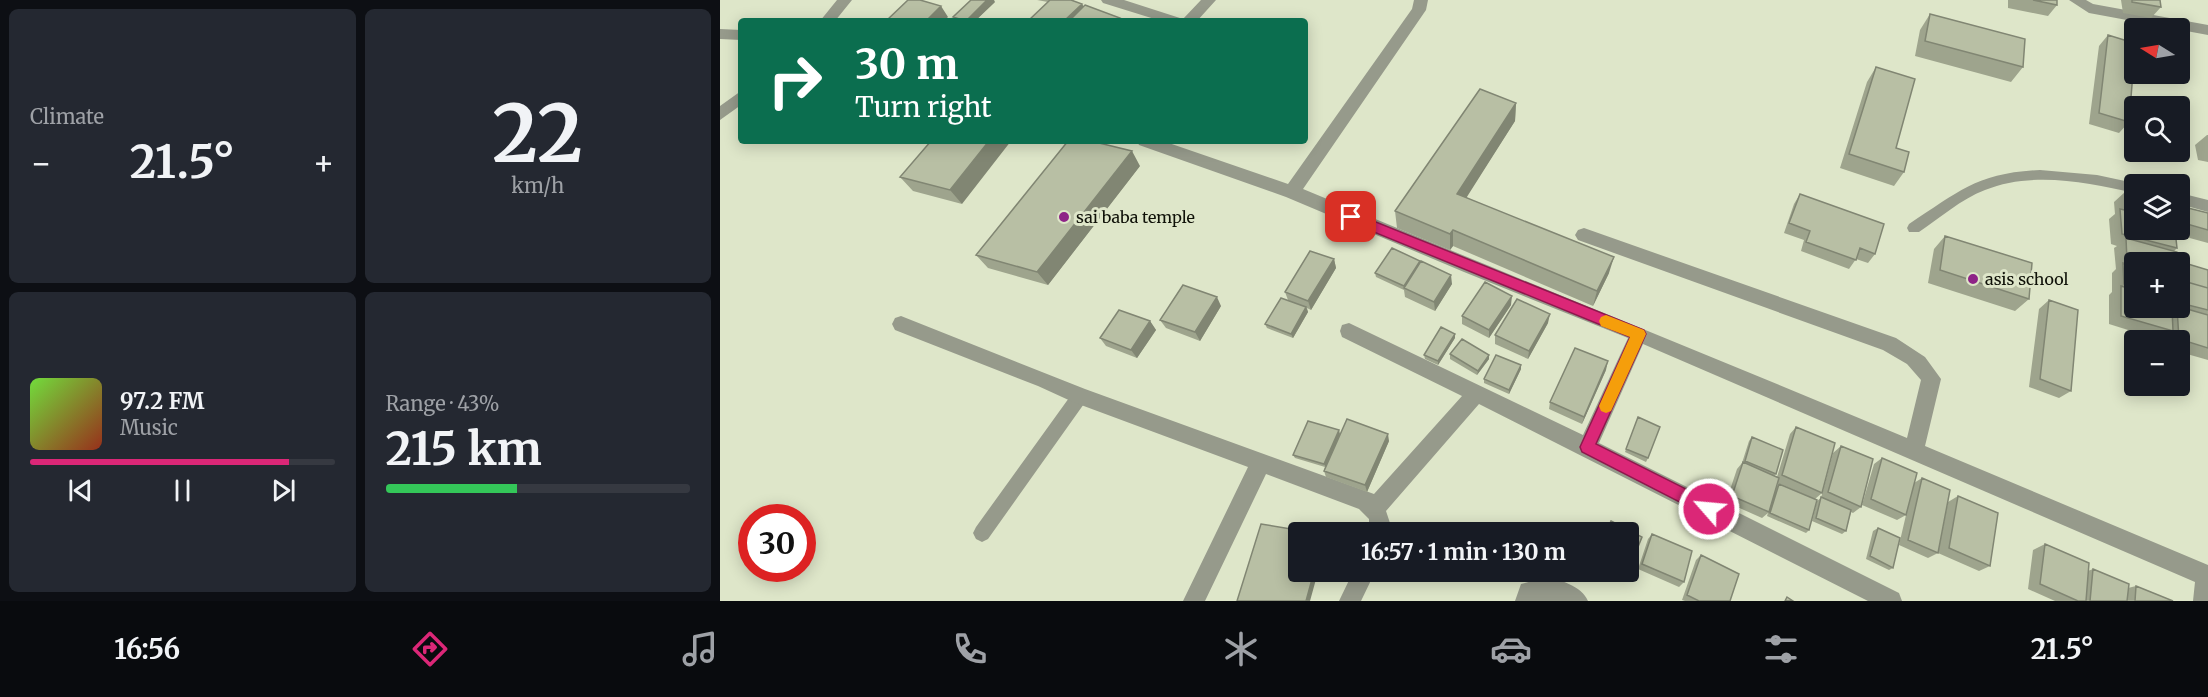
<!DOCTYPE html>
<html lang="en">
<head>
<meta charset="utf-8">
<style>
	body { margin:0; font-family:Merriweather,serif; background:#242831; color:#f1f3f6; height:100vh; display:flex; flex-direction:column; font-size:22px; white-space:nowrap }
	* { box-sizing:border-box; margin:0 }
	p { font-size:20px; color:#9ea1a6 }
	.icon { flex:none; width:33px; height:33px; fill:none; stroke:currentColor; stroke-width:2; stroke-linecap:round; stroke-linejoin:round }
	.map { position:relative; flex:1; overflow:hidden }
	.panel { display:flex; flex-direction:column; gap:9px; padding:9px; background:#0d0f14; width:720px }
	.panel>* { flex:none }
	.top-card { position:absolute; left:18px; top:18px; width:570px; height:126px; border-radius:6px; box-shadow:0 3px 15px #0003; background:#0b6e4f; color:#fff; overflow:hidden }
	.needle { width:39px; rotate:281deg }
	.fabs { position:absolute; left:1404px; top:18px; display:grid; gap:12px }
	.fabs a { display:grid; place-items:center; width:66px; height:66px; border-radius:6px; background:#171b24; box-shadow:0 3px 15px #0003; font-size:30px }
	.speed { position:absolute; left:18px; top:504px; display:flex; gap:12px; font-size:30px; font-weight:700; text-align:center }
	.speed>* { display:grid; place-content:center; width:78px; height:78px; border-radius:50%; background:#171b24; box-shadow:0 3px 15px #0003; line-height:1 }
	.speed .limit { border:9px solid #d22; background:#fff; color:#111 }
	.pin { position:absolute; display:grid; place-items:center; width:51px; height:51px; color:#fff; margin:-26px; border-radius:12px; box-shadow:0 3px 9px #0006 }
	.me { position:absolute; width:66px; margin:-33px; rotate:297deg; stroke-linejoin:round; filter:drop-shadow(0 0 4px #0008) }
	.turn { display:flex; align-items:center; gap:21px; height:126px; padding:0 18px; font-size:27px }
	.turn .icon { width:78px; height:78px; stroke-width:2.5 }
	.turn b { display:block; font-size:42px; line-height:51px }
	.big { font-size:45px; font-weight:700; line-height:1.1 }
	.panel .card { flex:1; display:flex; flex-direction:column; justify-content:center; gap:9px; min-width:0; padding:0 21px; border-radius:9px; background:#242831 }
	.panel .dial { align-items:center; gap:0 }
	.dial b { font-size:78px; line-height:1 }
	.song { display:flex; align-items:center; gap:18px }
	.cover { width:72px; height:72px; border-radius:9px; background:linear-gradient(135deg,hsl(100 70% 55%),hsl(10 70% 35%)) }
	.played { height:6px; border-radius:3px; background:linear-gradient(90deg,#db2777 85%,#363941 85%) }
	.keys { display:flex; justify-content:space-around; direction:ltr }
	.heat { display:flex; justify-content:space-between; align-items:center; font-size:33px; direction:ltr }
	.charge { height:9px; border-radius:4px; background:linear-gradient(90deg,#34c759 43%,#363941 0) }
	.panel .tiles { flex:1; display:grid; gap:9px; grid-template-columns:repeat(2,1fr) }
	.trip { position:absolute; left:568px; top:522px; width:351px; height:60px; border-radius:6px; background:#171b24; box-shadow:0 3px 15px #0003; font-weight:700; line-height:60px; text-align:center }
	.dock { display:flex; height:96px; justify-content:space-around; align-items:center; background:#090b0e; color:#9ea1a6 }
	.dock .icon { width:42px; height:42px }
	.dock .active { color:#db2777 }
	.dock b { font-size:27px; color:#f1f3f6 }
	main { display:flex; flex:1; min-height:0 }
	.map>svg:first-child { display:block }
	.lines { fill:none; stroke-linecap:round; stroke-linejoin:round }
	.lane { fill:#969a8b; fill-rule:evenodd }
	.street { fill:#969a8b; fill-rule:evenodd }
	.wall { fill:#9ea48d; fill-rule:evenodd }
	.shaded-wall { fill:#818673 }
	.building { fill:#b8bfa4; stroke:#818673; stroke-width:1.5 }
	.route { fill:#db2777; stroke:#8e194d; stroke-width:1.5 }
	.slow { fill:#f59e0b }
	.poi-dot { fill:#8e2387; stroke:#dee6c9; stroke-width:2 }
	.labels { text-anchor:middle; stroke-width:6; stroke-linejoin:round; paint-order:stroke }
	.poi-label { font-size:16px; fill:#0f1108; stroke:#dee6c9; text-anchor:start }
</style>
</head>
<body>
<main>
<section class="panel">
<div class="tiles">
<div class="card"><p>Climate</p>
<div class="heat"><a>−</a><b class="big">21.5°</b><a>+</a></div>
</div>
<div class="card dial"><b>22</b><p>km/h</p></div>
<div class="card">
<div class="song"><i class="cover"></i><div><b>97.2 FM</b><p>Music</p></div></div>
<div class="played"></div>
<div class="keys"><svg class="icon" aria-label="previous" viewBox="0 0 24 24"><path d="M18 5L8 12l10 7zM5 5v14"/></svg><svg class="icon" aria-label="pause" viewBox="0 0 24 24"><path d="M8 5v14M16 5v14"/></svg><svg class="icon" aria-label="next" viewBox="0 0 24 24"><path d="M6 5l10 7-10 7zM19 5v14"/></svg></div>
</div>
<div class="card"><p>Range · 43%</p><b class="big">215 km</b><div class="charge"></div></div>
</div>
</section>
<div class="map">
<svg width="1488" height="601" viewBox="0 0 1488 601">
	<rect width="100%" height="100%" fill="#dee6c9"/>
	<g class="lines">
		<path class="lane" d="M1320,170L1377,175L1419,184H1414V193C1368,182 1311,171 1265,190C1241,199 1220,218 1199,232H1189L1187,228L1189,224C1240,191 1257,173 1320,170Z
			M1460,193L1488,200V212L1460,204Z
			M360,389L366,391L368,396L366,401L268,539L262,542L256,539L253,533L256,527L354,391Z"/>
		<path class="street" d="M117,0H132L115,21H100Z
			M381,0H404L463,19L481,0H496L477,21H441L383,3Z
			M694,0H708L706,10L583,189C784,273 986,354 1187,438L1201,380L1187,364L1163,350L858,240L855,235L858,230L864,228L1176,338L1205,357L1221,379L1205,446L1488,565V601H1473L1475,582L923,344L879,443L1179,593L1182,601H1148L759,404L666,511L670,523L669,532H649V519L639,509L546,474L485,601H463L528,467L353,402L318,386L175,330L172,324L175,318L181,316L365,389L654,494L742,396L622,337L620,331L622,325L629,323L863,435L908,338L744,272L566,197L419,145L417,141H443L568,184L692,9Z
			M1349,0H1366L1373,4L1488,25V35L1369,13Z
			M0,29L21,30V40L0,39Z
			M21,91V105L0,120V106Z
			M633,572H655L641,601H619Z
			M823,578C838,578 862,586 868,601H795L801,584Z"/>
	</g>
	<path class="wall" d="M317,0H351L362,4L364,7L400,18L401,21H308L328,2Z
		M1288,0H1337V5L1328,16L1288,8Z
		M1401,0H1440L1441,7L1431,18L1403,13Z
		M275,2L255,21H236L233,17Z
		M1210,14L1303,67L1291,82L1195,56L1200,30Z
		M1388,35L1409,122L1399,133L1369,124L1379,46Z
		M1156,67L1176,148L1184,172L1174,186L1120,168L1147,82Z
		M796,103L795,121L746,197L889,273L873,306L733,246L730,250L677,228L675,211Z
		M1414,120V137L1411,136Z
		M1487,135H1488V162L1478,160L1475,145Z
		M211,141L242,204L193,191L180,177Z
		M420,166L328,285L268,268L256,255Z
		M1405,192L1414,194V230H1460V206L1488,213V243L1455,234L1457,248L1454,251L1458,261L1488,270V360L1460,352V340H1446L1445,336L1440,340L1389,324V295L1392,292V273L1396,269L1394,248L1397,246L1391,244L1389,219L1395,214L1394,202ZM1414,262H1460V308H1414Z
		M1080,194L1155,254L1148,263L1136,259L1129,269L1081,251L1084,240L1064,233L1074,204Z
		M1225,236L1309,299L1295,311L1208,283L1214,249Z
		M614,259L616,268L591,310L587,308L588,312L573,338L547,328L545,324L568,300L565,292Z
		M700,262L732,284L715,311L685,297L684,290L656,277L655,273Z
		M1329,300L1351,391L1339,398L1309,387L1319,309Z
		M791,305L769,338L742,324V316Z
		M501,306L480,341L446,328L440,320Z
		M430,321L436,330L417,358L386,346L380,338Z
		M828,323L808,359L775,344V335Z
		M735,338L718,365L705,359L704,355Z
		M730,354L769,355V359L757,375L730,359Z
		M801,365V369L789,394L764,383V379Z
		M886,370L862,424L829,409L830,402Z
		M918,417L928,458L926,462L905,452Z
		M1076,427L1102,493L1095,499L1058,483L1056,487L1059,484L1089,530L1086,533L1047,516L1048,513L1042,518L1006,502L1017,469L1022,463L1029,441L1032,437L1056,474L1054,476L1057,477L1070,434Z
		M620,434L614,448L669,441L647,492L606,477L604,471L605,467L575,458L573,455Z
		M1121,446L1141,507L1133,513L1131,512L1126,531L1122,534L1092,521L1097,501L1101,498L1113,453Z
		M1162,458L1194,483L1202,478L1218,553L1208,558L1179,545L1186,515L1177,520L1142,505L1154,464Z
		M1238,496L1270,566L1259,571L1218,553L1228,502Z
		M1158,528L1173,568L1169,570L1146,559L1153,531Z
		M932,534L964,582L959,587L918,569L928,539Z
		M1325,544L1368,571L1373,569L1408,588L1416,586L1453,601H1335L1308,589L1313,550Z
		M981,555L1010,601H965L962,600L976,560Z"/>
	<path class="shaded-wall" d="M267,0H274L275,2L255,21H246Z
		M362,4L368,15L361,21H344Z
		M221,6L228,17L224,21H206Z
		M796,103L795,121L738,211L737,194Z
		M269,141H291L242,204L230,190Z
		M412,151L420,166L328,285L317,272Z
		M733,230V246L730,250V234Z
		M894,257L889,273L873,306L877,291Z
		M614,259L616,268L591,310L588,301Z
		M731,275L732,284L715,311L714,302Z
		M792,296L791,305L769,338V330Z
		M497,297L501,306L480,341L475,332Z
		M586,307L588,312L573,338L571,334Z
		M830,314L828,323L808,359L809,351Z
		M430,321L436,330L417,358L411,350Z
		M735,334V338L718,365V361Z
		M769,355V359L757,375L758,371Z
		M888,361L886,370L862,424L864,417Z
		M801,365V369L789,394V390Z
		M619,430L620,434L606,467L604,464Z
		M668,434L669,441L647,492L645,485Z
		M594,572H598L590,601H586Z"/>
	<path class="building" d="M188,0H200L221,6L206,21H166Z
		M251,0H267L246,21L233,17Z
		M330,0H351L362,4L344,21H308Z
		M1313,0H1337V5Z
		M1412,0H1440L1441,7L1412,2Z
		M365,5L400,18L397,21H349Z
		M1210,14L1305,39L1303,67L1205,41Z
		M1388,35L1414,43V60L1409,122L1379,113Z
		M1156,67L1195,79L1176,148L1189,152L1184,172L1129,154Z
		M760,89L796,103L737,194L894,257L877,291L733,230L730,234L675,211Z
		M211,141H269L230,190L180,177Z
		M348,141H371L412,151L317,272L256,255Z
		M1405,192L1414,194V211L1406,208Z
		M1080,194L1164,224L1155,254L1140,248L1136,260L1086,242L1090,231L1069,223Z
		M1460,206L1488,213V230L1460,222Z
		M1400,209L1414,212V230H1455L1457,248L1402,234Z
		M1225,236L1312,263L1309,299L1220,270Z
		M1406,238L1457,252L1458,262L1414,263L1407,261Z
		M672,248L700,261L684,286L655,273Z
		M590,251L614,259L588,301L565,292Z
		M701,261L731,275L714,302L684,288Z
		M1458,261L1488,270V288L1460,280V262H1458Z
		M1403,263L1414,267V288L1404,284Z
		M1460,280L1488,288V310L1460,303Z
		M765,282L792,296L769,330L742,316Z
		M463,285L497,297L475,332L440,320Z
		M1401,286L1414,290V308H1452L1453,331L1401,316Z
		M561,298L586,307L571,334L545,324Z
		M797,299L830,314L809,351L775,335Z
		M1329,300L1358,310L1351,391L1320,379Z
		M1460,307L1488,315V348L1459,339L1457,308H1460Z
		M399,310L430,321L411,350L380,338Z
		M721,327L735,334L718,361L704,355Z
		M742,339L769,355L758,371L730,354Z
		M855,348L888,361L864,417L830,402Z
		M776,355L801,365L789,390L764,379Z
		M918,417L940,427L928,458L906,449Z
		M627,419L668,434L645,485L604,471Z
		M588,421L619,430L604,464L573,455Z
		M1076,427L1115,443L1102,493L1062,475Z
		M1032,437L1063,450L1056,474L1025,461Z
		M1121,446L1153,459L1141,507L1108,492Z
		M1162,458L1197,473L1186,515L1151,499Z
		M1023,462L1059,478L1049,512L1012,496Z
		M1202,478L1230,490L1218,553L1188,540Z
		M1059,484L1097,500L1089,530L1050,513Z
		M1238,496L1278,513L1270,566L1229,548Z
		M1101,497L1131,510L1126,531L1096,518Z
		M891,521L922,537L911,564L909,563V532H886Z
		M541,524L589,532H579V572H594L586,601H517Z
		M1158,528L1180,538L1173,568L1150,556Z
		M932,534L972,551L964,582L922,564Z
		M1325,544L1369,563L1366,601H1358L1320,584Z
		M981,555L1019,574L1010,601H979L967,595Z
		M1373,569L1409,584L1407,601H1370Z
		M1416,586L1453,601H1415Z
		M1067,597L1073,601H1065Z"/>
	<path class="route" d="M631,212L924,330L926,334L876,444L994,503L997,509L994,514L989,516L983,514L862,452L860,447L910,337L627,221L625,217L627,214Z"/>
	<path class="slow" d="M886,315L924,330L926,334L891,411L886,413L881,411L879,406L910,337L881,326L879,321L881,317Z"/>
	<g class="poi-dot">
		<circle cx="344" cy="217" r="6"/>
		<circle cx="1253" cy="279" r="6"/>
	</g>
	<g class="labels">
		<g class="poi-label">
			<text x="356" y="223">sai baba temple</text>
			<text x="1265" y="285">asis school</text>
		</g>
	</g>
</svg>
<div class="fabs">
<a><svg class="needle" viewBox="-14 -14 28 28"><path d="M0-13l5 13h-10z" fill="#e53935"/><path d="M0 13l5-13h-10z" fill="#9ea1a6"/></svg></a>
<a><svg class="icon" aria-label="search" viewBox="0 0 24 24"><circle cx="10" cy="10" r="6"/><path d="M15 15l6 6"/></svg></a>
<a><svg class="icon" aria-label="layers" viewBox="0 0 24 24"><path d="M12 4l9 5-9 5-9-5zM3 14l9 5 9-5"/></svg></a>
<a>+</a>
<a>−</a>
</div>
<div class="speed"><div class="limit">30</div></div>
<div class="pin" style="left:631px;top:217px;background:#d93025"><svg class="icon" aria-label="arrive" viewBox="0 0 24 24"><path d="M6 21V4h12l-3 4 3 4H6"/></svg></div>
<svg class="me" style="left:989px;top:509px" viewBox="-20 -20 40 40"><circle r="17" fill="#db2777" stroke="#fff" stroke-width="3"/><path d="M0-11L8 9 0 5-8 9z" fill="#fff"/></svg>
<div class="trip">16:57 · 1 min · 130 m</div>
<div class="top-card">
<div class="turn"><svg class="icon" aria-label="right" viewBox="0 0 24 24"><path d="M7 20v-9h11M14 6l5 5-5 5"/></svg><div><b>30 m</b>Turn right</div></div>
</div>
</div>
</main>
<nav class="dock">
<b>16:56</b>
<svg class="icon active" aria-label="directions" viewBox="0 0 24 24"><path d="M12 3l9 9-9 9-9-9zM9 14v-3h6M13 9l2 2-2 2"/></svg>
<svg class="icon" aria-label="music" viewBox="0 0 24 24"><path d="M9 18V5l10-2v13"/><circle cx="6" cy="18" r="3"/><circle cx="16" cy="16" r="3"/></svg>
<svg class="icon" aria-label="phone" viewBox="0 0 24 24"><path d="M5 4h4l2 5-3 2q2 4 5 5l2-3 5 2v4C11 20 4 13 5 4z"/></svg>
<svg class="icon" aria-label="climate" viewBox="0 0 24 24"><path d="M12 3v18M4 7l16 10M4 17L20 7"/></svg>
<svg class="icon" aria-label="car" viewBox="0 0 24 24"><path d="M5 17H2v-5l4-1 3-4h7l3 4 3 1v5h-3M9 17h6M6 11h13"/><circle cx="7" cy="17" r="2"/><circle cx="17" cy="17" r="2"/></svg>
<svg class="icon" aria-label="filters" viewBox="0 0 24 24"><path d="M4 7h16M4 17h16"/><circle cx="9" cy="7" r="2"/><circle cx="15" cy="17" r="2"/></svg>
<b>21.5°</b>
</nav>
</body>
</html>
